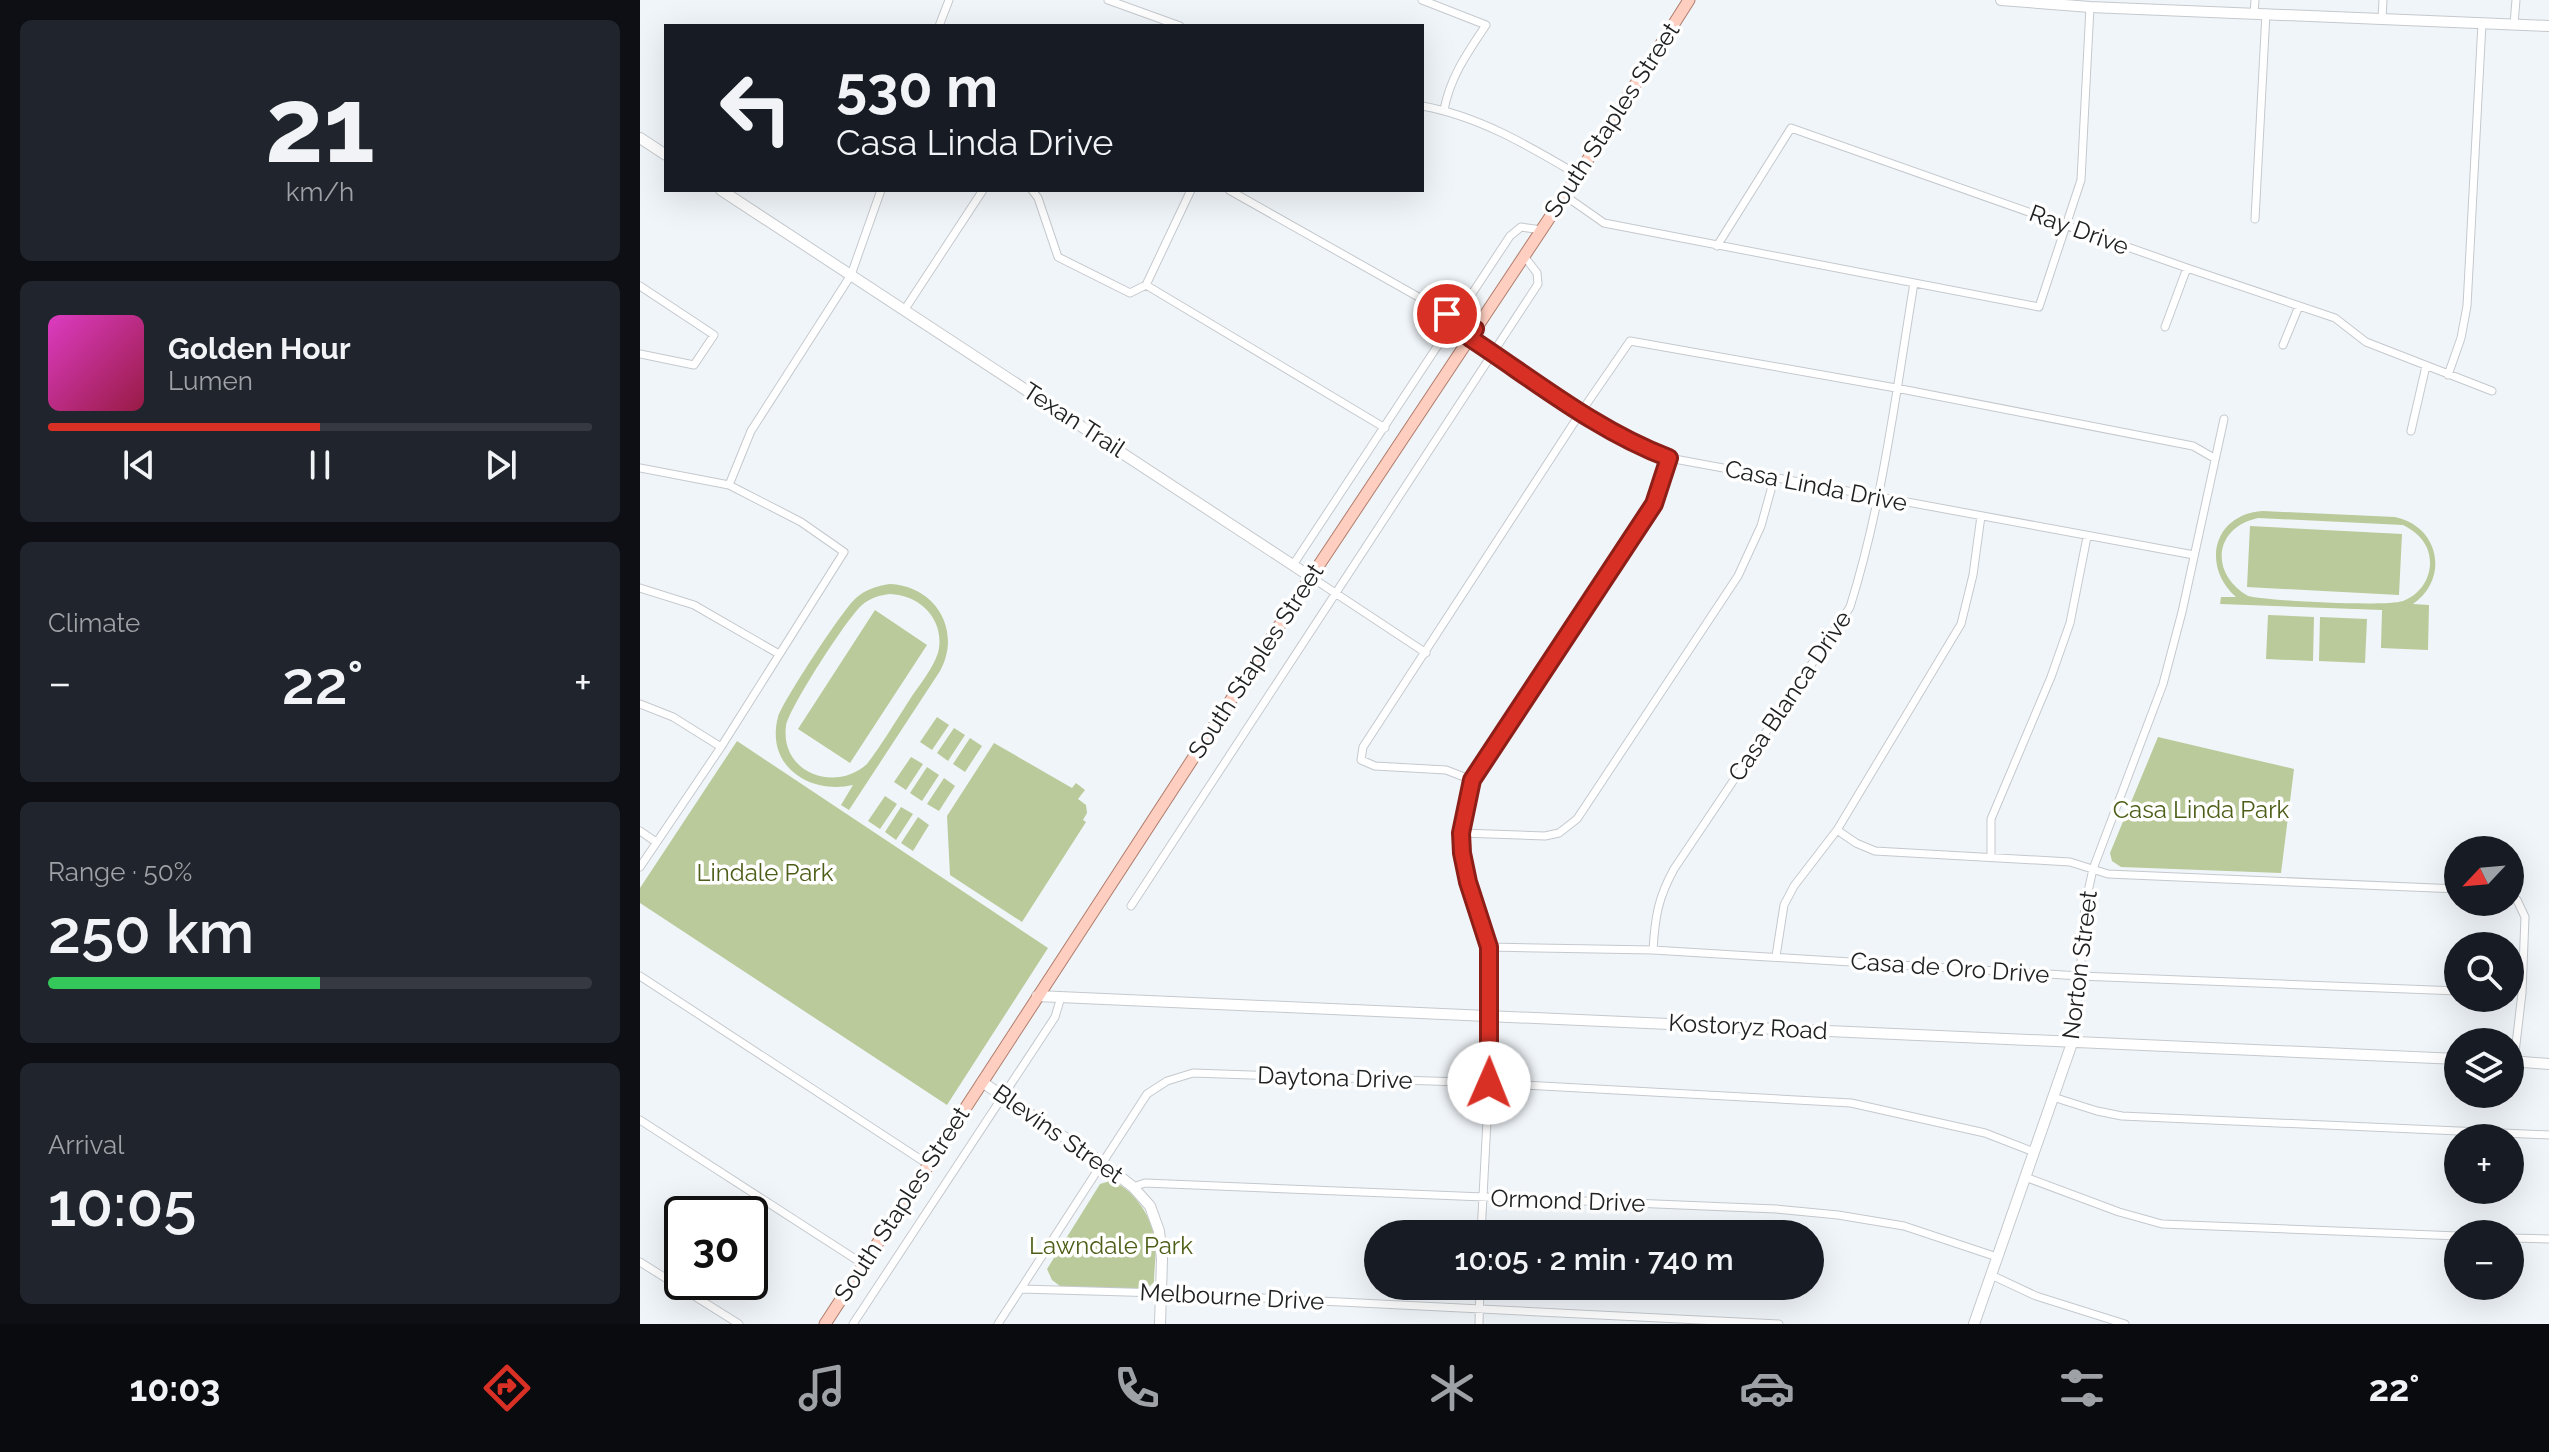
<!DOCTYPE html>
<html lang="en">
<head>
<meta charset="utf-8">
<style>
	body { margin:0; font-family:Raleway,sans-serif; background:#20242c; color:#f1f3f6; height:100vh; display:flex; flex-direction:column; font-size:30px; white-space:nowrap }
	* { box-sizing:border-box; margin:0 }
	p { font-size:26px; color:#9ea1a6 }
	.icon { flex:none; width:44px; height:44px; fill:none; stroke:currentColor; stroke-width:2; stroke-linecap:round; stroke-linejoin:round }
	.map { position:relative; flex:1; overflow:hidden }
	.details { display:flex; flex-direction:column; gap:20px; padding:20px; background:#0d0f14; width:640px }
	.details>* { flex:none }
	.hud { position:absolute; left:24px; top:24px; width:760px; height:168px; border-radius:0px; box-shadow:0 8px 32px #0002; background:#171b24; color:#f1f3f6; overflow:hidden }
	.needle { width:52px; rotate:244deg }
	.buttons { position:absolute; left:1804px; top:836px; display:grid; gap:16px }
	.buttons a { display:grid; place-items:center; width:80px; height:80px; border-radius:50%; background:#171b24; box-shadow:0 8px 32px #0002; font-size:40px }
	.speed { position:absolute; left:24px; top:1196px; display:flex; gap:16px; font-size:40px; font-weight:700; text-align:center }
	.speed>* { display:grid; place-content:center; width:104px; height:104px; border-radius:50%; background:#171b24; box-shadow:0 8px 32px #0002; line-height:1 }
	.speed .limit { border:4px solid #111; border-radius:12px; background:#fff; color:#111 }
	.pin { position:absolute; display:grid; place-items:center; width:68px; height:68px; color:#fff; margin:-34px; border:4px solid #fff; border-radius:50%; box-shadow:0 2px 8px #0007 }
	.me { position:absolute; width:88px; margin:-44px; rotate:1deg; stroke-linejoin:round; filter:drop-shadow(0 0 6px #0008) }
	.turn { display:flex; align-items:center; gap:28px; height:168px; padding:0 40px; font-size:36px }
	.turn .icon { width:104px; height:104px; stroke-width:2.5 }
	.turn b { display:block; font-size:56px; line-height:68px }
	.big { font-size:60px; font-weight:600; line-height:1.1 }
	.details .card { flex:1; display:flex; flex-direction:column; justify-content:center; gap:12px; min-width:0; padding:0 28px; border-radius:12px; background:#20242c }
	.details .dial { align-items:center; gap:0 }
	.dial b { font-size:104px; line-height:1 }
	.song { display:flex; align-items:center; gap:24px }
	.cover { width:96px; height:96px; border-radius:12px; background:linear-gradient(135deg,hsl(310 70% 55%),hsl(340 70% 35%)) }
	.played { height:8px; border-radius:4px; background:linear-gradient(90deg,#d93025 50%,#363941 50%) }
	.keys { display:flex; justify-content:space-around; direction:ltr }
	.heat { display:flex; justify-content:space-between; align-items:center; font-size:44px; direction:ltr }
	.charge { height:12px; border-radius:6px; background:linear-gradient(90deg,#34c759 50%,#363941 0) }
	.trip { position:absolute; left:724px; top:1220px; width:460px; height:80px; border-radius:40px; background:#171b24; box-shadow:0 8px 32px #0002; font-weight:600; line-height:80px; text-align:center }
	.dock { display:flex; height:128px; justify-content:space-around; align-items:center; background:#090b0e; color:#9ea1a6 }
	.dock .icon { width:56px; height:56px }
	.dock .selected { color:#d93025 }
	.dock b { font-size:36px; color:#f1f3f6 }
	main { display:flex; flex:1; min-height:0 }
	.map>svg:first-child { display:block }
	.green { fill:#baca9a; fill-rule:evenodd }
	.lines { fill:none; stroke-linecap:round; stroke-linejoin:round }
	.street-casing { stroke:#c5c9cd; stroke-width:9 }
	.secondary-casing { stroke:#c5c9cd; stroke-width:12 }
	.primary-casing { stroke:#b07d6d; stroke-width:13 }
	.street { stroke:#fff; stroke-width:7 }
	.secondary { stroke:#fff; stroke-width:10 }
	.primary { stroke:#fecfc0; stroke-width:11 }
	.route-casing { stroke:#8d1f18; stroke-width:20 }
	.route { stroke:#d93025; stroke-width:14 }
	.labels { text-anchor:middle; stroke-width:7; stroke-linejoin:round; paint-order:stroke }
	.street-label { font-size:24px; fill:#202122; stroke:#fff }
	.park-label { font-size:24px; fill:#4c5e17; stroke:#fff }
</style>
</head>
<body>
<main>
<section class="details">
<div class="card dial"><b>21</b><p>km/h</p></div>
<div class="card">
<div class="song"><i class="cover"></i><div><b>Golden Hour</b><p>Lumen</p></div></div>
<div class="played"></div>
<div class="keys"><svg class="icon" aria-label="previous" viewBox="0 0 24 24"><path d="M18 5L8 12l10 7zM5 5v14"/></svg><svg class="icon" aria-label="pause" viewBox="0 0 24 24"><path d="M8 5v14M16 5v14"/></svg><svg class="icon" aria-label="next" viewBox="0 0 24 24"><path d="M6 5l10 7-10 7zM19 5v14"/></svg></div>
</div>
<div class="card"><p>Climate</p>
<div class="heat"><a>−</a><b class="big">22°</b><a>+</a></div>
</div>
<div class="card"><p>Range · 50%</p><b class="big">250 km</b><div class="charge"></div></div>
<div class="card"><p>Arrival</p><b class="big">10:05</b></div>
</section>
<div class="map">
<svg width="1909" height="1324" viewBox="0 0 1909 1324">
	<rect width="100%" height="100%" fill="#f0f5f9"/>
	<path class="green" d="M1623,511L1755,517C1799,526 1810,578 1773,604L1789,605L1788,650L1741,648L1742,610L1580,604L1581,597H1596C1561,566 1573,514 1623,511ZM1618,518L1763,525C1779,533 1790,545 1790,563C1790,580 1779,595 1763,601C1747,607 1628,601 1608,596C1570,574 1573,528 1618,518Z
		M1610,526L1762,534L1759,595L1607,587Z
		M250,584C296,586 322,631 300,671L209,810L201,805L213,785C170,795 125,766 138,717C143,701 203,609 216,598C226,589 237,586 250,584ZM250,594C281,595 306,621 298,653C293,668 281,683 272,696C257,719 243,743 227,764C195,793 140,773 146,726C149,708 207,618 222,605C230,598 240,595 250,594Z
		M235,610L287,645L210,763L158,729Z
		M1628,615L1674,617L1673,661L1626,659Z
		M1680,617L1727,619L1725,663L1679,661Z
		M297,717L309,725L292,750L280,742Z
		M314,728L325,735L308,761L297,753Z
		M1518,737L1654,769L1641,873L1481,867L1472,861L1470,853Z
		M330,738L342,746L325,772L313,764Z
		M97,741L408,948L307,1105L0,903V888Z
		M354,743L432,788L436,783L445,790L438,799L446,805L447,813L443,820L446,822L382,922L310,875L307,816Z
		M271,757L283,764L266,790L254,782Z
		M287,767L299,775L282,801L270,793Z
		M304,778L315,786L299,811L287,804Z
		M245,796L257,804L240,829L228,821Z
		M261,807L273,814L256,840L245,832Z
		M278,817L289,825L273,851L261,843Z
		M470,1181C492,1186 511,1216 515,1238C517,1252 514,1268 514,1282L506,1290L420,1286L412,1280L407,1269L460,1184Z"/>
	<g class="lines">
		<defs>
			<path id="street" d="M468,0L540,26
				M782,0L846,25C828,52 810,77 804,110
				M1614,13L1615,0
				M1742,19L1743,0
				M1874,24L1876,0
				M299,26L309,0
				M782,106C839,116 889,146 938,175
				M392,190L398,198L418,257L490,293L506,285L745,428
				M589,190L835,329
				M924,195L964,223L1399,307L1441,180L1450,7
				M1615,219L1626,13
				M1077,246L1151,128L1547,268L1695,318L1726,342L1852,391
				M506,285L551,190
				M0,286L74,335L54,365L0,354
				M265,309L343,190
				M1525,327L1547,268
				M830,338C894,380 957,432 1029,458L1554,555
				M1643,345L1659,306
				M1808,375L1821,338L1827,306L1842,23
				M1771,431L1786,366
				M0,468L89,485L161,522L204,552L81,747L0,867
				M89,485L111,431L211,275L241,190
				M653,565L870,236L881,227L902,230
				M671,577L786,653
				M0,588L54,605L139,654
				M0,704L33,717L81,747
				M832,780L806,770L735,766L721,760L723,747L941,412L990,341L1256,388L1553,446L1574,458
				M1197,830L1216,843L1235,851L1430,862L1468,874L1818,889
				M0,831L16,842
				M821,833L905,836L919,833L937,819L1098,576L1121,526L1134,479
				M1351,856V819L1411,677L1430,623L1447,537
				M1870,897L1877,900L1885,917L1882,993L1874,1061
				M491,906L898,284L897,273L884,256
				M849,947L1013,950L1440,976L1818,991
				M1013,950C1015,917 1018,898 1034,869L1210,607C1243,502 1256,392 1274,283
				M1136,956L1144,905L1154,886L1197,830L1321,624L1333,575L1341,516
				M0,976L289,1165
				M1432,1043L1440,976L1445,905L1453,869L1523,684L1542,612L1584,419
				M1413,1097L1457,1111L1482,1116L1909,1135
				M0,1120L223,1264
				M1385,1177L1479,1212L1522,1224L1818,1236
				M493,1187L505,1183L1136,1209L1198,1215L1264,1226L1357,1257
				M841,1234L849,1083V947L828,882L822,853L821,833L832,780L1014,504L1029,458
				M1870,1238L1909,1239
				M0,1262L99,1324
				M1351,1275L1396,1296L1485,1324
				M381,1289L521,1293L1139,1324
				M213,1324L415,1017L421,997
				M358,1324L507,1094L527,1081L553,1073L849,1083L1211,1103L1345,1133L1394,1152
				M839,1324L840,1286"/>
			<path id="secondary" d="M1361,0L1450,7L1909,26
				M0,138L26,155
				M81,190L671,577
				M397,996L1818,1059
				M1870,1061L1909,1064
				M342,1082L464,1164L493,1187L510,1206L519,1231L522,1259L520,1324
				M1334,1324L1432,1043"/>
			<path id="primary" d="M185,1324L671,577L938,175L1049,0"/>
		</defs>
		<use href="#street" class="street-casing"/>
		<use href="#secondary" class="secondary-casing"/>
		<use href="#primary" class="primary-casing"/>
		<use href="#street" class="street"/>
		<use href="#secondary" class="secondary"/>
		<use href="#primary" class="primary"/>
	</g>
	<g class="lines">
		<defs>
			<path id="route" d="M807,314L835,329L830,338C894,380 957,431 1029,458L1014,504L832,780L821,833L822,853L828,882L849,947V1083"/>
		</defs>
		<use href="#route" class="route-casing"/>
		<use href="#route" class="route"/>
	</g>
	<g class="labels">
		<g class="street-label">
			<text transform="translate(972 120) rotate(-57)" y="8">South Staples Street</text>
			<text transform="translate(1439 230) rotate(20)" y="8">Ray Drive</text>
			<text transform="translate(434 420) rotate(33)" y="8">Texan Trail</text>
			<text transform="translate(1176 486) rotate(11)" y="8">Casa Linda Drive</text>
			<text transform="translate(616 661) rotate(-57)" y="8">South Staples Street</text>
			<text transform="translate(1150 696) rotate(-56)" y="8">Casa Blanca Drive</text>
			<text transform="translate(1440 965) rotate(-83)" y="8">Norton Street</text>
			<text transform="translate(1310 968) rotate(4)" y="8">Casa de Oro Drive</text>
			<text transform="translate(1108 1027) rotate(3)" y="8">Kostoryz Road</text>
			<text transform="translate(695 1078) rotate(2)" y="8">Daytona Drive</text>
			<text transform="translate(418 1134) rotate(35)" y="8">Blevins Street</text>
			<text transform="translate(928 1201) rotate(2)" y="8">Ormond Drive</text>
			<text transform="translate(262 1204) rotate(-57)" y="8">South Staples Street</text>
			<text transform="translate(592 1297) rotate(3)" y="8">Melbourne Drive</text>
		</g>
		<g class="park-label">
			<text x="1561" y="818">Casa Linda Park</text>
			<text x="125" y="881">Lindale Park</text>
			<text x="471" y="1254">Lawndale Park</text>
		</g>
	</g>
</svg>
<div class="buttons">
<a><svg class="needle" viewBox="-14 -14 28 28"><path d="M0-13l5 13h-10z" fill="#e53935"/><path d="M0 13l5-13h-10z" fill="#9ea1a6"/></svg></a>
<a><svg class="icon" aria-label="search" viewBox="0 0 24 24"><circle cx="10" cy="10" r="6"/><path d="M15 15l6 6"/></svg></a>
<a><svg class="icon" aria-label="layers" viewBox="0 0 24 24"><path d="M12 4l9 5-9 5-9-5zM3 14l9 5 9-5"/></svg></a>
<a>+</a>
<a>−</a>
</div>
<div class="speed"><div class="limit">30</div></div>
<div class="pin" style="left:807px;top:314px;background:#d93025"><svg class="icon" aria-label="arrive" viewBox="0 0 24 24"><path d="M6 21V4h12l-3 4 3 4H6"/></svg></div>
<svg class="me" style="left:849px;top:1083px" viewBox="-20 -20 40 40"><circle r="19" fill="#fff"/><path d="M0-13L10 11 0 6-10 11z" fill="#d93025"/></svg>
<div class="trip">10:05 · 2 min · 740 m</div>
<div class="hud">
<div class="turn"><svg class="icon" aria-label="left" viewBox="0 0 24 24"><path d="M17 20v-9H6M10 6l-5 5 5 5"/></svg><div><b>530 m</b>Casa Linda Drive</div></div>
</div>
</div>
</main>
<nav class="dock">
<b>10:03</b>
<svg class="icon selected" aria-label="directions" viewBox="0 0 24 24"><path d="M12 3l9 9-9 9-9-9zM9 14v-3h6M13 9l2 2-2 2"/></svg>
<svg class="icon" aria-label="music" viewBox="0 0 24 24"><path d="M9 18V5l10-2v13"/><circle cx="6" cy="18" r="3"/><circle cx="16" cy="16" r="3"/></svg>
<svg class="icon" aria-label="phone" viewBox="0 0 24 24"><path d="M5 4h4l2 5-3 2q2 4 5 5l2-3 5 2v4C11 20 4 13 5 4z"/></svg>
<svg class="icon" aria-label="climate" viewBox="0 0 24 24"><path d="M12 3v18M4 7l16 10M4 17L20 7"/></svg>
<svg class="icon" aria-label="car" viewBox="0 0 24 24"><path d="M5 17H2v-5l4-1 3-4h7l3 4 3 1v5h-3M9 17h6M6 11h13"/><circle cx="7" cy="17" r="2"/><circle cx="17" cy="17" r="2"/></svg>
<svg class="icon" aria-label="filters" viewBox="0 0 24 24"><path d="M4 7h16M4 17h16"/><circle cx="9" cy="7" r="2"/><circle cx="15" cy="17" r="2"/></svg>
<b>22°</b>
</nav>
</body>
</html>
